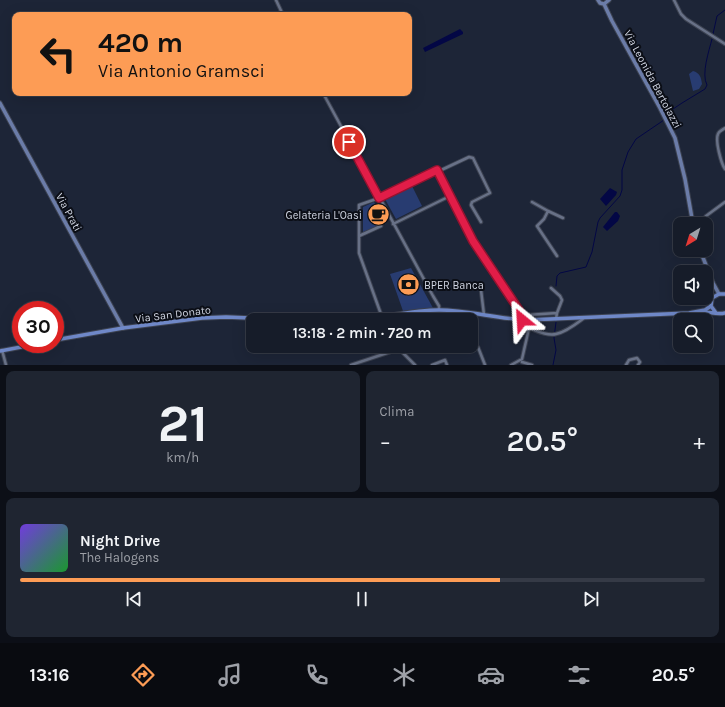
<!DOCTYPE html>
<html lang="it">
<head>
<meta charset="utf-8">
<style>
	body { margin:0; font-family:Karla,sans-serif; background:#1f2531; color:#f1f3f6; height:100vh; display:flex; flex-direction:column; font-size:15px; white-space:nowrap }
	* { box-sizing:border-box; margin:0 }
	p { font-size:13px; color:#9ea1a8 }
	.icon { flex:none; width:22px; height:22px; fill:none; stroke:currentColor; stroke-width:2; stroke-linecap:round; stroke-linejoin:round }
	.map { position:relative; height:365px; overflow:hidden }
	.sheet { display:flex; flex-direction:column; gap:6px; padding:6px; background:#0c0f17; flex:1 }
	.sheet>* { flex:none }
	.banner { position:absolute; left:12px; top:12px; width:400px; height:84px; border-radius:8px; box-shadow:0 4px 16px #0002,0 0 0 1px #353a46; background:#fd9c55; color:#111; overflow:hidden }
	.needle { width:26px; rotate:218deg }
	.buttons { position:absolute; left:673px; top:217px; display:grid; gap:8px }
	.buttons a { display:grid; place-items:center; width:40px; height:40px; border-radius:8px; background:#161c29; box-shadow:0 4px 16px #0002,0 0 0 1px #353a46; font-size:20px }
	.speed { position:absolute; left:12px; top:301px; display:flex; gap:8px; font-size:20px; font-weight:700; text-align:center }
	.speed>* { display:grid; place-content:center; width:52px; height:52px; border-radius:50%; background:#161c29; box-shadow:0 4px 16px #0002,0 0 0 1px #353a46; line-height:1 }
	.speed .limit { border:6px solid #d22; background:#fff; color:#111 }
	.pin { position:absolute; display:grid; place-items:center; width:34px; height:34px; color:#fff; margin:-17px; border:2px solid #fff; border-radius:50%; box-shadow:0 1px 4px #0007 }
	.me { position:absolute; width:44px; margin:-22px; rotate:333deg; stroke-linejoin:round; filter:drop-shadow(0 0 3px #0008) }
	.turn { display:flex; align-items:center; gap:14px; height:84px; padding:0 20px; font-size:18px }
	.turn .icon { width:52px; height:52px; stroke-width:2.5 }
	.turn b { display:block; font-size:28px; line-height:34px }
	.big { font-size:30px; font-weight:600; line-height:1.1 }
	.sheet .card { flex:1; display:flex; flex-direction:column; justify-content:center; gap:6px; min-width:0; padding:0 14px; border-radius:8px; background:#1f2531 }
	.sheet .dial { align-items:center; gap:0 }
	.dial b { font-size:52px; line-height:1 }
	.song { display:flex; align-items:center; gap:12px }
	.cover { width:48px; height:48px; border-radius:6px; background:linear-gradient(135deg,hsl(260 70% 55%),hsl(130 70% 35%)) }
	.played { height:4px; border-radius:2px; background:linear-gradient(90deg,#fd9c55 70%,#353a46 70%) }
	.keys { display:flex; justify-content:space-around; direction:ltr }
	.heat { display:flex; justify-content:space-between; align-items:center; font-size:22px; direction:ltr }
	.sheet .tiles { flex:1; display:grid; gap:6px; grid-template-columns:1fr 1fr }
	.card:last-child { grid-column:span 2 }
	.trip { position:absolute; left:246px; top:313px; width:232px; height:40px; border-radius:8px; background:#161c29; box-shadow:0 4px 16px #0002,0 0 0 1px #353a46; font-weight:600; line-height:40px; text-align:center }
	.tab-bar { display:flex; height:64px; justify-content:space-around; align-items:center; background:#090b10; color:#9ea1a8 }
	.tab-bar .icon { width:28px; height:28px }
	.tab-bar .current { color:#fd9c55 }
	.tab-bar b { font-size:18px; color:#f1f3f6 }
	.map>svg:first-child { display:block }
	.green { fill:#283c71 }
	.water { fill:#030745 }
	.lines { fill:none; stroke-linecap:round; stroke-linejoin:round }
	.stream { stroke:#030745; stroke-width:1 }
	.street-casing { stroke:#3c4251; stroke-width:4.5 }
	.secondary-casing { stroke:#3c4251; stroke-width:5.5 }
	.primary-casing { stroke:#3c4251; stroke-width:5.5 }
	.street { stroke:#687187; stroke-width:2.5 }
	.secondary { stroke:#6b7ca8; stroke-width:3.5 }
	.primary { stroke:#6f88c8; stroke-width:3.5 }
	.route-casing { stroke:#92132f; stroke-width:10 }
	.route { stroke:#e11d48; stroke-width:7 }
	.labels { text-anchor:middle; stroke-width:4; stroke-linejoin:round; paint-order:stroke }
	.street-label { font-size:11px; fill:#d1d6e3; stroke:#0b0e16 }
	.poi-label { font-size:11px; fill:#d1d6e3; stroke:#0b0e16; text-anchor:end }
</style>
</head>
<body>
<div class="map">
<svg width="725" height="365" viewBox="0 0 725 365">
	<rect width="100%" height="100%" fill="#1d2537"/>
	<path class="green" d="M693,71C700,73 701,77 702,84L699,89L693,91L689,74Z
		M412,186L422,206L396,219L385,199Z
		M374,202L386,223L363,233V207Z
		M411,268L433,308L403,311L390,274Z"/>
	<path class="water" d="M460,29L463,32V34L425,52L423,48Z
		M610,188L617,192L616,195L606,206L600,199Z
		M615,212H617L620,216L618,221L607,231L603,227Z"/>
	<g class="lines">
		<path class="stream" d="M713,34L717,16L725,10
			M667,117L673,109L682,103L705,89L707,85C701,74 709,51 712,39
			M556,286L557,276L560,273L586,267L592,252L598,222L600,218L620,196L622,190V170L628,152L636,139L664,120
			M553,365L556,350L554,338L556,322"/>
		<defs>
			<path id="street" d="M276,0L283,15
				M674,0L681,14L686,19L725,44
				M323,93L433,296L439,306V310
				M725,128C722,130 719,131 718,134C715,141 721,163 725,169
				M437,172L469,157L473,158L490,193L472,202L471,205L481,222
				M532,202L548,211
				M393,224L450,196
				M701,224L706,216L725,202
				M359,236L381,226
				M557,256L537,226L544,219L548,211L563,218
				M475,287L480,288L481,290L484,315
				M551,288L560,296L562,300L557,313L556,319
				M424,311L428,320
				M462,312L466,320
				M527,315L557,313
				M382,317L359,253V205L379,198L437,170L473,241L521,313L522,320
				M431,320L442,315
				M515,320C523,326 546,337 556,334C566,332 576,324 584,318
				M527,320L529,328
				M396,346L415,365
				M478,347L485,365
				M2,350L6,365
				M522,362L532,365
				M351,365L390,352L396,347
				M432,365L445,360L447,365
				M511,365L522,359L529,328L533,320
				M626,365L629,360L637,358L640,362L638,365"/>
			<path id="secondary" d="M598,0L600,3L604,4L609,0
				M604,4L612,21L660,108L675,138L685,179L693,224
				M0,103L123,328
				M700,250L713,283L719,294
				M708,277L712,298"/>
			<path id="primary" d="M703,312C710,312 718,315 725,313
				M716,313L711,306L712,298L719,294H725
				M357,320C384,318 411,310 439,310C468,310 497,319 527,320L689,313L705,310L711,306
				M55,340L123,328L202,318L226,317L295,320
				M0,351L37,344"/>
		</defs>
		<use href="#street" class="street-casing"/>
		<use href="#secondary" class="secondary-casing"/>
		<use href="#primary" class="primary-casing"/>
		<use href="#street" class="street"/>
		<use href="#secondary" class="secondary"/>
		<use href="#primary" class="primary"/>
	</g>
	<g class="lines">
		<defs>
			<path id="route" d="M349,142L379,198L437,170L473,241L521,313L522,320"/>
		</defs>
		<use href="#route" class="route-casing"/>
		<use href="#route" class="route"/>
	</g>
	<defs>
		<symbol id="cafe-disc" viewBox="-11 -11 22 22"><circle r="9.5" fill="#fd9c55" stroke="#0b0e16"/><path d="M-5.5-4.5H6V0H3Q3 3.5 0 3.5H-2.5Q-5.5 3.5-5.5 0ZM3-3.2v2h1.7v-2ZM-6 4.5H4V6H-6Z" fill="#111"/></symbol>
		<symbol id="bank-disc" viewBox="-11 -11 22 22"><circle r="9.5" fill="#fd9c55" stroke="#0b0e16"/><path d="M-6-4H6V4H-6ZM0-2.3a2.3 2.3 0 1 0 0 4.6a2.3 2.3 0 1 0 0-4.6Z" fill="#111"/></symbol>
	</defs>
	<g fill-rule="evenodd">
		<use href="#cafe-disc" x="366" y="202" width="25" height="25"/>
		<use href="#bank-disc" x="396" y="272" width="25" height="25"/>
	</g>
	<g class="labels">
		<g class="street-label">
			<text transform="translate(653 79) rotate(62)" y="4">Via Leonida Bertolazzi</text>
			<text transform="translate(69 212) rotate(61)" y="4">Via Prati</text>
			<text transform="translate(173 314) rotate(-7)" y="4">Via San Donato</text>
		</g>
		<g class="poi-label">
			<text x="362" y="219">Gelateria L'Oasi</text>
			<text x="424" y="289" text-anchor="start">BPER Banca</text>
		</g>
	</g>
</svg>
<div class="buttons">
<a><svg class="needle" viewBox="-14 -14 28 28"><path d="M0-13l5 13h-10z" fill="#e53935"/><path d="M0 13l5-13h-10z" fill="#9ea1a8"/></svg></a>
<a><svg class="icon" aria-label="sound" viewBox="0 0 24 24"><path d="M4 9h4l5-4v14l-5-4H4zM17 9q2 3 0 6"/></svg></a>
<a><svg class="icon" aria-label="search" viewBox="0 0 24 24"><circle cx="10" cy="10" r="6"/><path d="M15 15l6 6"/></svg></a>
</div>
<div class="speed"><div class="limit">30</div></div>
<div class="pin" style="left:349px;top:142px;background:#d93025"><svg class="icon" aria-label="arrive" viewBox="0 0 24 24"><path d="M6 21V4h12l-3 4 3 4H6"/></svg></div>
<svg class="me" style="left:522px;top:320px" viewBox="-20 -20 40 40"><path d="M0-17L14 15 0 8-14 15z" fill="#e11d48" stroke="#fff" stroke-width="4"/></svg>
<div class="trip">13:18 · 2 min · 720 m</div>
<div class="banner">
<div class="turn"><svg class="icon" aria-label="left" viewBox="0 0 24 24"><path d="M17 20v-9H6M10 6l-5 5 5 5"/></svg><div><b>420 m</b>Via Antonio Gramsci</div></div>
</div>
</div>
<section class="sheet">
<div class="tiles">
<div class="card dial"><b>21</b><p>km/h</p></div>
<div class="card"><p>Clima</p>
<div class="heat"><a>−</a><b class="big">20.5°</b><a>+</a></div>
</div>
<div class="card">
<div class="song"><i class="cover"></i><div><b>Night Drive</b><p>The Halogens</p></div></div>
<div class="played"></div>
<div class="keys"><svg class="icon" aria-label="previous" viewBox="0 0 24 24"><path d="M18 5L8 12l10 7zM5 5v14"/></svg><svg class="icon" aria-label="pause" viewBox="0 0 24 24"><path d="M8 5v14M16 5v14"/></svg><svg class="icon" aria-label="next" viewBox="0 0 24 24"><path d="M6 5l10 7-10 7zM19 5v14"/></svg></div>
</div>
</div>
</section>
<nav class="tab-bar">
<b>13:16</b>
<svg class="icon current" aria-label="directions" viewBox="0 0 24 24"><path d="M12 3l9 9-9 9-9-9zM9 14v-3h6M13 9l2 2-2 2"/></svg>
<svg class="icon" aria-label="music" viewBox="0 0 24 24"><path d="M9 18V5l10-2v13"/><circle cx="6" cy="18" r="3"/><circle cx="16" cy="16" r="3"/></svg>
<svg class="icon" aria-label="phone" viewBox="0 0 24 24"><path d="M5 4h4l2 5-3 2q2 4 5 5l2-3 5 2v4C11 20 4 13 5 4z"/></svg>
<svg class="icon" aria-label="climate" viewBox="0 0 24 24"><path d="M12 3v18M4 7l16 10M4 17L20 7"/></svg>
<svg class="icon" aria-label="car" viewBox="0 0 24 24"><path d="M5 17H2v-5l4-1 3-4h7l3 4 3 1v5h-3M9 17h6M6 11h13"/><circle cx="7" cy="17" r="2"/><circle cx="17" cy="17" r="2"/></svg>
<svg class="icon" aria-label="filters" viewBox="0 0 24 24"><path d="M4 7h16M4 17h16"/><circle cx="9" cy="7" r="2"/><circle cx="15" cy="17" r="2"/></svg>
<b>20.5°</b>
</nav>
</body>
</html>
